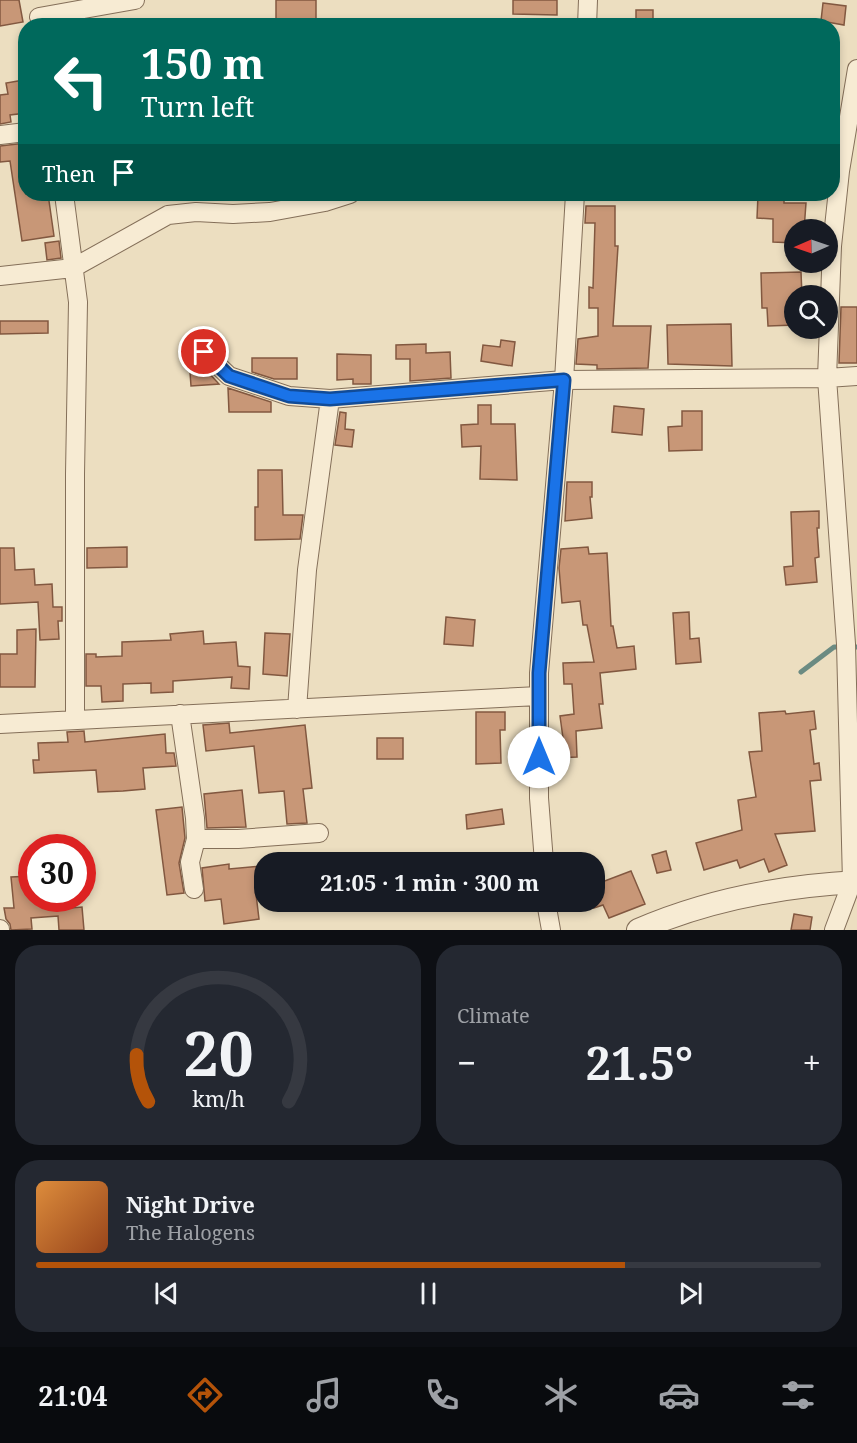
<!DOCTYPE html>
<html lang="en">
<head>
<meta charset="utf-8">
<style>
	body { margin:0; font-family:"Noto Serif",serif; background:#242831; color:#f1f3f6; height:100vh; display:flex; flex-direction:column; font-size:22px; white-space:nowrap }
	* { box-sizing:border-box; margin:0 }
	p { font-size:20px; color:#9ea1a6 }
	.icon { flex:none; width:33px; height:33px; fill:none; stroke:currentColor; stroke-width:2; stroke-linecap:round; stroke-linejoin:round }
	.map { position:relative; height:930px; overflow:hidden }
	.panel { display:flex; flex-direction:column; gap:15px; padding:15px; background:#0d0f14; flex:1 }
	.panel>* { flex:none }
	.top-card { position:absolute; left:18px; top:18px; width:822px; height:183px; border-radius:24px; box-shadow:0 3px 9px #0003; background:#00695c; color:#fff; overflow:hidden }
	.needle { width:39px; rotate:268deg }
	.buttons { position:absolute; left:784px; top:219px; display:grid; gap:12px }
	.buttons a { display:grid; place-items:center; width:54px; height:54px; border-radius:50%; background:#171b24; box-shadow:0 3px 9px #0003; font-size:30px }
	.speed { position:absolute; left:18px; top:834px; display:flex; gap:12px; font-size:30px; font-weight:700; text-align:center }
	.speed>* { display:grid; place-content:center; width:78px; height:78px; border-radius:50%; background:#171b24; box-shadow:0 3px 9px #0003; line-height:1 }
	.speed .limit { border:9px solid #d22; background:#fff; color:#111 }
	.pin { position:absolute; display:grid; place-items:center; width:51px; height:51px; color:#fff; margin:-26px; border:3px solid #fff; border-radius:50%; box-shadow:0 2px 6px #0007 }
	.me { position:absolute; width:66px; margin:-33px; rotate:0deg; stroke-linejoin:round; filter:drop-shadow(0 0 4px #0008) }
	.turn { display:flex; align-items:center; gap:21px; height:126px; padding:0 24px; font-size:27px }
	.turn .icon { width:78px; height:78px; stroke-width:2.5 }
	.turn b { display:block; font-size:42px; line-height:51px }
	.then { display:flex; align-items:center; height:57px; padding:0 24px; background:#0003; gap:12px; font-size:22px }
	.big { font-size:45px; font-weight:700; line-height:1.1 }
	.panel .tile { flex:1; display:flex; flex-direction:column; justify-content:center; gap:9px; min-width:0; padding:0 21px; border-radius:24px; background:#242831 }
	.panel .dial { align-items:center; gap:0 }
	.dial svg { height:156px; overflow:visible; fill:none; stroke:#363941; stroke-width:7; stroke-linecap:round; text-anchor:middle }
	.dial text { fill:#f1f3f6; stroke:none }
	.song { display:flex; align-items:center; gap:18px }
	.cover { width:72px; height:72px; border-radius:9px; background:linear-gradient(135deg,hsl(30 70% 55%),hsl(20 70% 35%)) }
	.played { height:6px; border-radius:3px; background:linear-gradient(90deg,#b45309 75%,#363941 75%) }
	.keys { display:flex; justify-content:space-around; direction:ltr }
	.heat { display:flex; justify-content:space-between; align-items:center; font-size:33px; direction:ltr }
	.panel .tiles { flex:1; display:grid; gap:15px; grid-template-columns:1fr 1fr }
	.tile:last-child { grid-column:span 2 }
	.trip { position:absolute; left:254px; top:852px; width:351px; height:60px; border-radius:24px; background:#171b24; box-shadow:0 3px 9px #0003; font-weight:700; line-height:60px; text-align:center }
	.tabs { display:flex; height:96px; justify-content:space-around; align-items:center; background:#090b0e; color:#9ea1a6 }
	.tabs .icon { width:42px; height:42px }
	.tabs .selected { color:#b45309 }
	.tabs b { font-size:27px; color:#f1f3f6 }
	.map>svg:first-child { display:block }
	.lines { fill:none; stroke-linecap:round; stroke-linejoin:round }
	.stream { stroke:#6b8b82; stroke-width:5 }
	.building { fill:#c89777; stroke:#825840; stroke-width:1.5 }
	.minor-casing { stroke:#846f59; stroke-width:20 }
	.tertiary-casing { stroke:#846f59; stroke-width:24 }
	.minor { stroke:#f7ebd3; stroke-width:18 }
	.tertiary { stroke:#f7ebd3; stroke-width:22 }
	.route-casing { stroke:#114b97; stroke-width:15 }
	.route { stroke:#1a73e8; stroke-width:10 }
</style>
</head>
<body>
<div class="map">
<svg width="857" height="930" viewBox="0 0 857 930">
	<rect width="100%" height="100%" fill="#ecdec0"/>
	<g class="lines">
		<path class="stream" d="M801,672L834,647H857"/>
	</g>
	<path class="building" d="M0,0H19L23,22L0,26Z
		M276,0H316V26H276Z
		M513,0H557V15L513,14Z
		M823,3L846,6L844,25L821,21Z
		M636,10H653V26H636Z
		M24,80L26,113L10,115L11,122L0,124V95L8,94L6,83Z
		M26,143V194H48L54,236L22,241L10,161L0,162V146Z
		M758,195L784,196V203H806L804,230H795V243L773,242V219L757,218Z
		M586,206H615V246H618L613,326H651L648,368L597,369V365L576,364L578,339L598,336V308H589V287L593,288L595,223H585Z
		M59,241L61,258L47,260L45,243Z
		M801,272L802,296H795V325L768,326L767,308H762L761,273Z
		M841,307H857V363H839Z
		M0,321H48V333L0,334Z
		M731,324L732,366L668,364L667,325Z
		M501,340L515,342L512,366L481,361L483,345L500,347Z
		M426,344V353L450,352L451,378L410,381V359H396V345Z
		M337,354L371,355V384H353V379L337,380Z
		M252,358H297V379H274L252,372Z
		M207,371L219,384L191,386L190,372Z
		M228,388L271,402V412H229Z
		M478,405H491V424H515L517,480L480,479L481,446L462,447L461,425L478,424Z
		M614,406L644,409L642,435L612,432Z
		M682,411H702V450L669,451L668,427L682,426Z
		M340,412L346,413L345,429L354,430L352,447L335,445Z
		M258,470H282L283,515H303L300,539L255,540V507H258Z
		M567,482H592V497H590L592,518L565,521Z
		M819,511V528H817L819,557L815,558L817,582L786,585L784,567L793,566L791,512Z
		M127,547V567L87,568V548Z
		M588,547L589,554L607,553L611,626H613L617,648L634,646L636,669L600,673L603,704H599L602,728L576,731L577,757L550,758V739L563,738L560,716L574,714L572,684H564L563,663L594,662L587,625H583L580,601L562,603L559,568L561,549Z
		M0,548H14L15,570L34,569L35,585L52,584L53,607H62V621H58L59,639L40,640L38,602L0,604Z
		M689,612L690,639L699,638L701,662L676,664L673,613Z
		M446,617L475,620L473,646L444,644Z
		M36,629L35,687H0V654H17V630Z
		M203,631L204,644L236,642L238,666L250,667L249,689L231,688L232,677L173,681V692L151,693V683L123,684V701L102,702L101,686H86V654H96V657L122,656V642L171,640L170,634Z
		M265,633L290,634L287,676L263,674Z
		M785,711L786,714L814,711L816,729L810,730L814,764L819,763L821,780L810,781L815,831L775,834L787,865L769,872L764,859L740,868L737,860L704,870L696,843L742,830L738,800L756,797L749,752L762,751L759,713Z
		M476,712H505V730H500L501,763L476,764Z
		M229,723L230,733L305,725L312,788L303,789L307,823L287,824L284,791L259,793L254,746L206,751L203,725Z
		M84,731L85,742L165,734L166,753H174L176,766L143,768L145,789L123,791L98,792L96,770L34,773L33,760H39L38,743L68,742L67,732Z
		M377,738H403V759H377Z
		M242,790L246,827L207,828L204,794Z
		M182,807L185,838L179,863L184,893L167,895L156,810Z
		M502,809L504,824L467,829L466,815Z
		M666,851L671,870L657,873L652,855Z
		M229,864V869L262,866L264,893L256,894L259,919L224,924L221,899L205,901L202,868Z
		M631,871L645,904L609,918L603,905L594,908V885Z
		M32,876V898H59L60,909L82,907L84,930H59L58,916L31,918L32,929L11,930L10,924L6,919L4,908H14L11,877Z
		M794,914L812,917L810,930H791Z"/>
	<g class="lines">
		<defs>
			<path id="minor" d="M39,17L135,0
				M587,26L588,0
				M0,135L26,132
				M64,194L78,302L75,474V720
				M0,276L73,268L168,215L196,212L233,214L270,212L325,202L350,194
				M204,352L229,376L289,396L330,399L564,380L827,378L857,376
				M297,709L307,570L330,399
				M180,714L195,818L196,839L190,862L194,889
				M0,724L539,696
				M196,839H238L319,833
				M544,862L539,798V673L564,380L575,194
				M546,902L551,930
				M0,929V930
				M834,930L852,882L846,644L827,378L832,246L840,171L857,69"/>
			<path id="tertiary" d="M638,930C707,900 782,886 857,882"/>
		</defs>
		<use href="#minor" class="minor-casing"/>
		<use href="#tertiary" class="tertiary-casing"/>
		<use href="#minor" class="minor"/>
		<use href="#tertiary" class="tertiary"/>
	</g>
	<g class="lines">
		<defs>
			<path id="route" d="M204,352L229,376L289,396L330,399L564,380L539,673V757"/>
		</defs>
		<use href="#route" class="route-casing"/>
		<use href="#route" class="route"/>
	</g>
</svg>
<div class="buttons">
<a><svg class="needle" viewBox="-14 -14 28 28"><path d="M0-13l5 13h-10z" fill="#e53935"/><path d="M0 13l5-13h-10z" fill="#9ea1a6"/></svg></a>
<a><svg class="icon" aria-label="search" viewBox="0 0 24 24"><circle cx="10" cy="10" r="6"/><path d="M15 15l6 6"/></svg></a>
</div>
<div class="speed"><div class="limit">30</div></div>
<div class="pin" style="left:204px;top:352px;background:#d93025"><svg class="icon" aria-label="arrive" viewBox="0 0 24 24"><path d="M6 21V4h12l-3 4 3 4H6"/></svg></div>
<svg class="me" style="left:539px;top:757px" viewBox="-20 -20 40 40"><circle r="19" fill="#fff"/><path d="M0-13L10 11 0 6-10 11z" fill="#1a73e8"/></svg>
<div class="trip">21:05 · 1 min · 300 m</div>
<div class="top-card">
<div class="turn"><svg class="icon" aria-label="left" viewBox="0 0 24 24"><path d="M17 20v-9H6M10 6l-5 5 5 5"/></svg><div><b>150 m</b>Turn left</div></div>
<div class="then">Then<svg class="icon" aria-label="arrive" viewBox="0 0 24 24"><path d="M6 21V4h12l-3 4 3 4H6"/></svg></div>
</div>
</div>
<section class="panel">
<div class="tiles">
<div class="tile dial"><svg viewBox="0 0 100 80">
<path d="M14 69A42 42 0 1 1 86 69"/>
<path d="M14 69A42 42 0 0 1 8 45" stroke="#b45309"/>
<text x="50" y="56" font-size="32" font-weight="700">20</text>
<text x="50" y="72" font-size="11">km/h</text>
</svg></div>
<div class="tile"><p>Climate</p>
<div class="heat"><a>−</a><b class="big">21.5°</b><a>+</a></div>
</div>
<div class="tile">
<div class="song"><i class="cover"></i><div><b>Night Drive</b><p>The Halogens</p></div></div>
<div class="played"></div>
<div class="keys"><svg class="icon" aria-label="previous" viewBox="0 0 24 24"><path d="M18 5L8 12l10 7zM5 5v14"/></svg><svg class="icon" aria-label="pause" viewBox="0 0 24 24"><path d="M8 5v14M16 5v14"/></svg><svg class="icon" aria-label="next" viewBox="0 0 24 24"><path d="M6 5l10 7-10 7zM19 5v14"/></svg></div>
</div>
</div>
</section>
<nav class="tabs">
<b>21:04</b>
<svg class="icon selected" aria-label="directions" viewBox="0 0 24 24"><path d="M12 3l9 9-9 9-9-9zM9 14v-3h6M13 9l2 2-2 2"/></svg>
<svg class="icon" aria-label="music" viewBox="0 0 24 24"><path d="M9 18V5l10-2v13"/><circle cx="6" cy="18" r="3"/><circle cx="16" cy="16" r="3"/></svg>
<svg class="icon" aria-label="phone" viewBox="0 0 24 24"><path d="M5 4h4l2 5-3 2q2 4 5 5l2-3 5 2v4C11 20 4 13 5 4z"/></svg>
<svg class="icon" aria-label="climate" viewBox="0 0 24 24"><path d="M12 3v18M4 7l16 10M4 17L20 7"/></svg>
<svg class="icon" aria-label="car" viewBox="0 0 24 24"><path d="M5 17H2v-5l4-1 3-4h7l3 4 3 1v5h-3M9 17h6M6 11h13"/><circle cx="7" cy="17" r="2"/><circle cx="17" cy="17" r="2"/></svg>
<svg class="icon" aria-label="filters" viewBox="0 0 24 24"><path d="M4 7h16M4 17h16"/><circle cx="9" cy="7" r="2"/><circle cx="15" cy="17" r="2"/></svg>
</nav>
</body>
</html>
